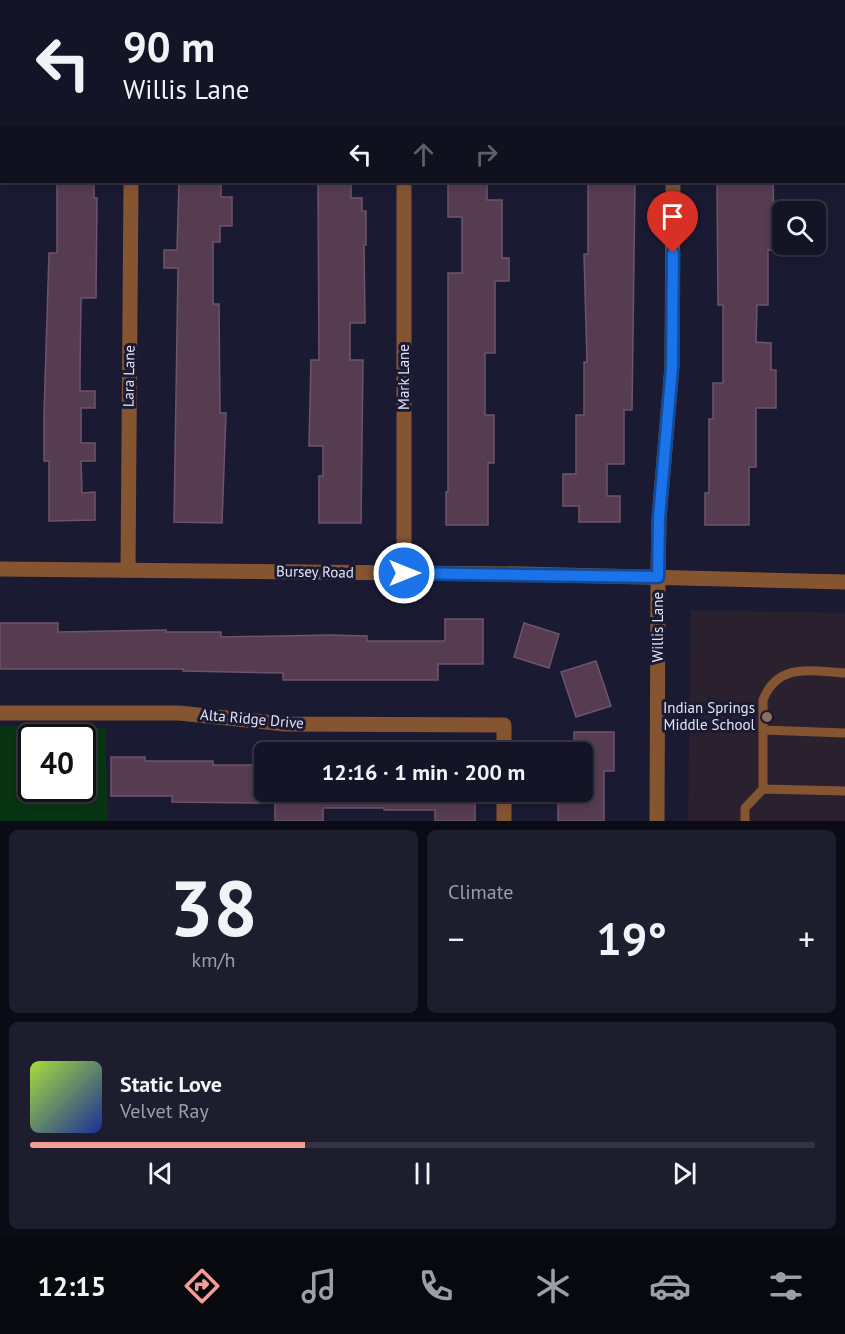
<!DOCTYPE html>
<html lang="en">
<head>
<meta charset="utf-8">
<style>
	body { margin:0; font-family:"PT Sans",sans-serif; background:#1d1d2e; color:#f1f3f6; height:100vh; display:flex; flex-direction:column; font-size:22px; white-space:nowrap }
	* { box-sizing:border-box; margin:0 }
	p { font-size:20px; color:#9d9ea7 }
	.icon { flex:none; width:33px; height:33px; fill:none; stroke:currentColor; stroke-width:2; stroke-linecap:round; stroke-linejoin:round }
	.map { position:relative; height:821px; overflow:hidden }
	.sheet { display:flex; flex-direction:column; gap:9px; padding:9px; background:#0b0b15; flex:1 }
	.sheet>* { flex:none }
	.top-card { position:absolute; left:0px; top:0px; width:846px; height:183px; box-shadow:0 3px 9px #0003,0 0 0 2px #333343; background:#141426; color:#f1f3f6; overflow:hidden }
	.controls { position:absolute; left:772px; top:201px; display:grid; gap:12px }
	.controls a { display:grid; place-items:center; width:54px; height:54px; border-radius:9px; background:#141426; box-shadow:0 3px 9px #0003,0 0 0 2px #333343; font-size:30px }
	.speed { position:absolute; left:18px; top:724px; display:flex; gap:12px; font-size:30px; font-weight:700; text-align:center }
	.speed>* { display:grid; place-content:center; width:78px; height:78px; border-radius:50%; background:#141426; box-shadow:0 3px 9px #0003,0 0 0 2px #333343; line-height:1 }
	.speed .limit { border:3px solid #111; border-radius:9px; background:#fff; color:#111 }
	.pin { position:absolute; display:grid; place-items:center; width:51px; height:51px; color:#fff; margin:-62px -26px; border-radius:50% 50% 50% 0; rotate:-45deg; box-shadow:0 0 6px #0007 }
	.pin .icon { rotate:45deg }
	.me { position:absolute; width:66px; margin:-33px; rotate:90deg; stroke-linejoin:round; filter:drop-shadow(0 0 4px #0008) }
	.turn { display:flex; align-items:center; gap:21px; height:126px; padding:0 24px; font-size:27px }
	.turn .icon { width:78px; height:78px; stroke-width:2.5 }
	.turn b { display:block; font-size:42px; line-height:51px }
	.lanes { display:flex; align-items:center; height:57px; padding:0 24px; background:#0003; justify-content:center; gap:30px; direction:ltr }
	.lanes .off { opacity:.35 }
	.big { font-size:45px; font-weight:700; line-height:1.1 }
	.sheet .tile { flex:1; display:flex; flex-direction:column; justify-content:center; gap:9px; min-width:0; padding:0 21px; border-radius:9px; background:#1d1d2e }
	.sheet .dial { align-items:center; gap:0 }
	.dial b { font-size:78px; line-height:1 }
	.song { display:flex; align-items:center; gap:18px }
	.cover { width:72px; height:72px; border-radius:9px; background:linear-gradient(135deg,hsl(80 70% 55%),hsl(230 70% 35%)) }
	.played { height:6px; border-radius:3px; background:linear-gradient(90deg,#f59c93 35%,#333343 35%) }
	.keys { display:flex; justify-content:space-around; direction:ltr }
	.heat { display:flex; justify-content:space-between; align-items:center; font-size:33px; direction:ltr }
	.sheet .tiles { flex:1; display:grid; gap:9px; grid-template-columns:1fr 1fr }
	.tile:last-child { grid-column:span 2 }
	.trip { position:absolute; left:254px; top:742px; width:339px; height:60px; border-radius:9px; background:#141426; box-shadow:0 3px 9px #0003,0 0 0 2px #333343; font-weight:700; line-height:60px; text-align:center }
	.dock { display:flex; height:96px; justify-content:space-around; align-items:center; background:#08080f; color:#9d9ea7 }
	.dock .icon { width:42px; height:42px }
	.dock .active { color:#f59c93 }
	.dock b { font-size:27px; color:#f1f3f6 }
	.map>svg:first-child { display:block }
	.education { fill:#2b202d }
	.green { fill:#083413; fill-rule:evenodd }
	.building { fill:#553c51; stroke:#6e546a; stroke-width:1.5 }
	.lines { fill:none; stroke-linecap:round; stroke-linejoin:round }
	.service { stroke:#855532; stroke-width:9 }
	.minor { stroke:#855532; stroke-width:15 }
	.tertiary { stroke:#855532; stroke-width:15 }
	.route-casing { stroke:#114b97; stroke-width:15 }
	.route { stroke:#1a73e8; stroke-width:10 }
	.education-dot { fill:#8d6e63; stroke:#1a1a33; stroke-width:2 }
	.labels { text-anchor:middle; stroke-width:6; stroke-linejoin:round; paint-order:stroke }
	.street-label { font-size:15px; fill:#e3e5f7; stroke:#1a1a33 }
	.poi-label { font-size:15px; fill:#e3e5f7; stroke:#1a1a33; text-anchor:end }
</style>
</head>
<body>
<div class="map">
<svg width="845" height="821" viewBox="0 0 845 821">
	<rect width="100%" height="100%" fill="#1a1a33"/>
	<path class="education" d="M691,610L845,613V821H688Z"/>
	<path class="green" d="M0,726L105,728L108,821H0ZM32,738H82V789H32Z"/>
	<path class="building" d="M57,182H94V198H97L96,298H81L80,368V391H95V408H81V443H95V461H81L82,493L95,492V520L49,521V461H44V414L49,253H57Z
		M179,182H221V197H232V226H220V242H213V304H219L220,413H226L222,523L174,522L178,268H164V250H177Z
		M318,182H351V198H362V211H366V245H364L365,323H350V360H363L361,523H319V476H323V446H309L311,360H319Z
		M448,182H487V200H502V258H509V281H495V353H485V415H494V463H488V525H446V492H448V273H462V217H448Z
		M588,182H635L632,410H624V464H607V496H620V522H579V506H563V474H576V415H584V362H587L584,254H588Z
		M717,182H773L775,250H768V305H757L756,342L771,343V370H776V408H756V467H749V525H705V493H709V419H713V383H723V305H718Z
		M445,619H483V664H438V680H283V673L183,671V669H0V623H58V632L166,630V632H221V637L330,635L367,636V641H445Z
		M524,623L559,634L549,668L514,657Z
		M596,661L611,706L576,717L561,672Z
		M574,732H614V771H604V821H558V797H582V753H574Z
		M111,757H145V761H213V765H253V776H264V803L172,802V796H111Z
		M275,792H475V821H435V810H384V808H323V821H275Z"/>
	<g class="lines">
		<path class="service" d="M763,730L845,733
			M763,789V700C778,662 812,671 845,673
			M745,821V808L763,789L845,791"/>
		<path class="minor" d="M404,0V2
			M133,2V0
			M674,2V0
			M404,182V573
			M128,570L131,182
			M658,577L659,518L672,367L673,182
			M0,713H179L285,724L504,725V753
			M504,792V821"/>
		<path class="tertiary" d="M0,569L522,574L845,582
			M657,821L658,577"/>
	</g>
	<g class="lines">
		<defs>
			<path id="route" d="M404,573L658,577L659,518L672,367L673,253"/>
		</defs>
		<use href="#route" class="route-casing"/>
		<use href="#route" class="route"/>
	</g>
	<circle class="education-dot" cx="767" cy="717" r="6"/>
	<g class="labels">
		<g class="street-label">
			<text transform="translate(129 376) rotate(-89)" y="5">Lara Lane</text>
			<text transform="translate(404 377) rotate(-90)" y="5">Mark Lane</text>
			<text transform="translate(315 572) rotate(1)" y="5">Bursey Road</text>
			<text transform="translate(658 627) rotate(-90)" y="5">Willis Lane</text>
			<text transform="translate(252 719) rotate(5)" y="5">Alta Ridge Drive</text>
		</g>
		<g class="poi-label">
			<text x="755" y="713">Indian Springs<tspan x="755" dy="17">Middle School</tspan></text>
		</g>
	</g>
</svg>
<div class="controls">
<a><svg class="icon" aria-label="search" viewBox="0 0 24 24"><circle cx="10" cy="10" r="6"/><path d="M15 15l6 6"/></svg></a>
</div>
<div class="speed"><div class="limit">40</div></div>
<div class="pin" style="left:673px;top:253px;background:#d93025"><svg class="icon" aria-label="arrive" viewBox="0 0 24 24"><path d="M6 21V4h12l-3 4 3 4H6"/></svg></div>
<svg class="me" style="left:404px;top:573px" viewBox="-20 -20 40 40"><circle r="17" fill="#1a73e8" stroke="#fff" stroke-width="3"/><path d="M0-11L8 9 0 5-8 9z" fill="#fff"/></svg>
<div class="trip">12:16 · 1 min · 200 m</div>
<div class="top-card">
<div class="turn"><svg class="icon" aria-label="left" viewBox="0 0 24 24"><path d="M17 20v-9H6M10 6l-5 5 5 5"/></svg><div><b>90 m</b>Willis Lane</div></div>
<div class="lanes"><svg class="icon" aria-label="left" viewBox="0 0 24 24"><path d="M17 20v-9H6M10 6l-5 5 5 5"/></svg><svg class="icon off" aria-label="ahead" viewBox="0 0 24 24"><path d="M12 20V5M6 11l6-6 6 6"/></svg><svg class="icon off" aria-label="right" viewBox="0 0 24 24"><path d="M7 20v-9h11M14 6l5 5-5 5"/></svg></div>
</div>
</div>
<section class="sheet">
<div class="tiles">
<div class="tile dial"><b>38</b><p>km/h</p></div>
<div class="tile"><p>Climate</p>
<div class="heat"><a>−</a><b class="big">19°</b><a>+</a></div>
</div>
<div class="tile">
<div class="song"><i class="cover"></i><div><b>Static Love</b><p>Velvet Ray</p></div></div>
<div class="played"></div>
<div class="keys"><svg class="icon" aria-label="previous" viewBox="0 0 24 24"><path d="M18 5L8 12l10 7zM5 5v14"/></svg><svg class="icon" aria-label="pause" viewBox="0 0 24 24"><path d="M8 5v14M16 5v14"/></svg><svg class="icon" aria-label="next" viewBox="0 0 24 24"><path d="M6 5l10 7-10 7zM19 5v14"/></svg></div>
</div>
</div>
</section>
<nav class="dock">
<b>12:15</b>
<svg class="icon active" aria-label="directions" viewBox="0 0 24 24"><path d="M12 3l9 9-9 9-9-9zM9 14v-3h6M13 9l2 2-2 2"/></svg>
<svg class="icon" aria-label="music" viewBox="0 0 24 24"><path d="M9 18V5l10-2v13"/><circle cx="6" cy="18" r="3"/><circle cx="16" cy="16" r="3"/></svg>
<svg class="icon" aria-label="phone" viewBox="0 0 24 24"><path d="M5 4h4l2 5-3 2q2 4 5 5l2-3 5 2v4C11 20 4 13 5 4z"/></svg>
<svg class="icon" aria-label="climate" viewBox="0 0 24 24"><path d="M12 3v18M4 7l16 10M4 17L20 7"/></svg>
<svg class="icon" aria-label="car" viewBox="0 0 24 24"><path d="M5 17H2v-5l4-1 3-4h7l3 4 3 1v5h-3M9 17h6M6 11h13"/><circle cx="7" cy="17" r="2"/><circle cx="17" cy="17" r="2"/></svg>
<svg class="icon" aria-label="filters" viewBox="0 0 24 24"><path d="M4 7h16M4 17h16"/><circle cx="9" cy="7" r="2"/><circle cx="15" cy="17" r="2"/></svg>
</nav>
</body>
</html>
